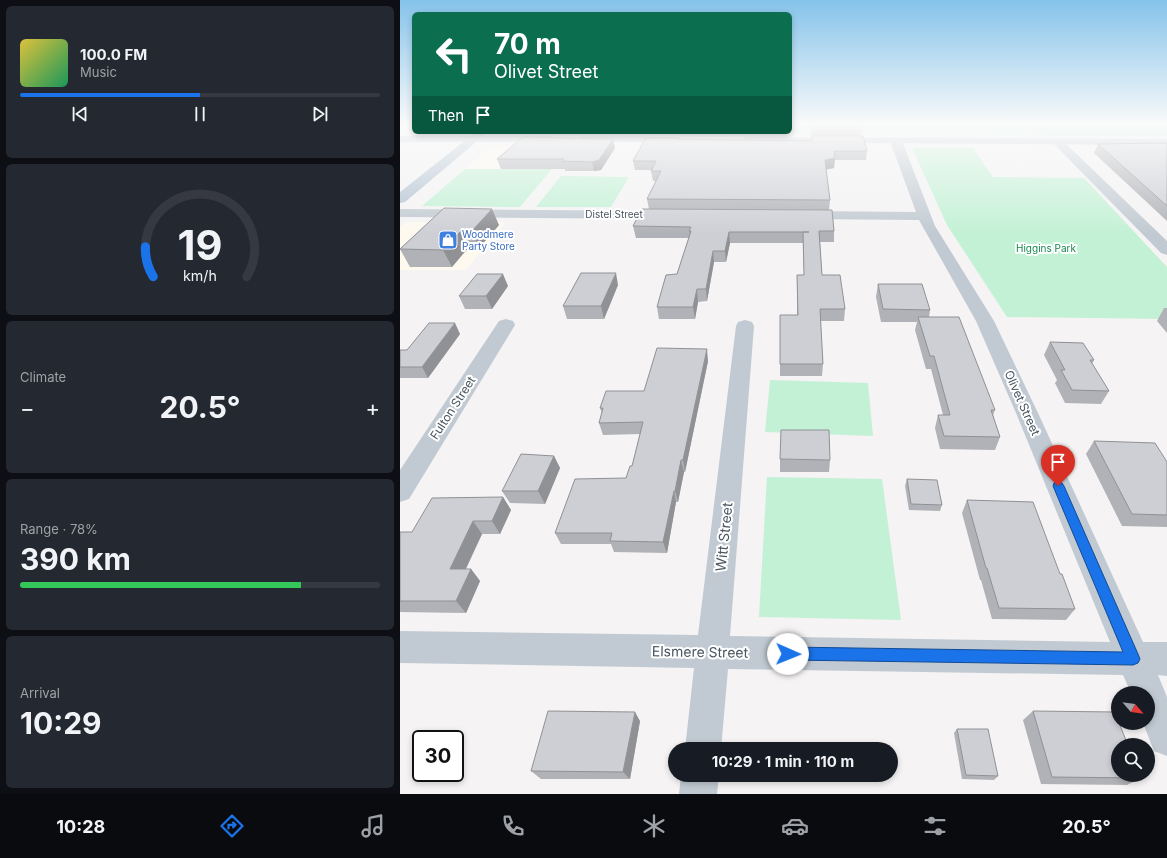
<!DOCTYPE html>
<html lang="en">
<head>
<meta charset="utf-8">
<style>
	body { margin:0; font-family:Inter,sans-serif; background:#242831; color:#f1f3f6; height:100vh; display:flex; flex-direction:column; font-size:15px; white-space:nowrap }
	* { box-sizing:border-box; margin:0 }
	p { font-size:13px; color:#9ea1a6 }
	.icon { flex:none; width:22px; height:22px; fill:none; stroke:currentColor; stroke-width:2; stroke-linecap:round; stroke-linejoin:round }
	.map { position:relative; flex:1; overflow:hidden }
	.panel { display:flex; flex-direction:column; gap:6px; padding:6px; background:#0d0f14; width:400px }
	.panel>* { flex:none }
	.banner { position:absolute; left:12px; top:12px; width:380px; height:122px; border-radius:6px; box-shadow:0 2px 6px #0003; background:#0b6e4f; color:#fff; overflow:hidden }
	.needle { width:26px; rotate:118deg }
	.buttons { position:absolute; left:711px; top:686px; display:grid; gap:8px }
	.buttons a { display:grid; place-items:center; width:44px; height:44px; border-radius:50%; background:#171b24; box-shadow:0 2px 6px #0003; font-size:20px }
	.speed { position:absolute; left:12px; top:730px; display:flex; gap:8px; font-size:20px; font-weight:700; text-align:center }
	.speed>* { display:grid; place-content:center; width:52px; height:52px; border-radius:50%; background:#171b24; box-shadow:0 2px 6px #0003; line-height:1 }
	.speed .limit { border:2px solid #111; border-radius:6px; background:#fff; color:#111 }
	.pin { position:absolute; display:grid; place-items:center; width:34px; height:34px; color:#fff; margin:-41px -17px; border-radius:50% 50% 50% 0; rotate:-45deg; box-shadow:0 0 4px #0007 }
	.pin .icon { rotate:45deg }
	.me { position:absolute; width:44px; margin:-22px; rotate:91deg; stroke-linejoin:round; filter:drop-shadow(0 0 3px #0008) }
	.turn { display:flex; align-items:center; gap:14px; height:84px; padding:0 16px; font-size:18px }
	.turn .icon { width:52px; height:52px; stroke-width:2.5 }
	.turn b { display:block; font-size:28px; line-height:34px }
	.then { display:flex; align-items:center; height:38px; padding:0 16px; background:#0003; gap:8px; font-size:15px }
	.big { font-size:30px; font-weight:700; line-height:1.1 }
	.panel .card { flex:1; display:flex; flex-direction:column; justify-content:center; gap:6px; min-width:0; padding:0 14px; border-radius:6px; background:#242831 }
	.panel .dial { align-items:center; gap:0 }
	.dial svg { height:104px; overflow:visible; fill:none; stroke:#363941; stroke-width:7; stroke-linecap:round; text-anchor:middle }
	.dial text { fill:#f1f3f6; stroke:none }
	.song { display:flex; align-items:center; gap:12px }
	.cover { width:48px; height:48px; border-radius:6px; background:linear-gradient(135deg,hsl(50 70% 55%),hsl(150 70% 35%)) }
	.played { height:4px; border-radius:2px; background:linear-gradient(90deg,#1a73e8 50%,#363941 50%) }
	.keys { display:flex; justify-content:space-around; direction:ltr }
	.heat { display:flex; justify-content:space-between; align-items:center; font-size:22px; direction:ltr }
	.charge { height:6px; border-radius:3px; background:linear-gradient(90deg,#34c759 78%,#363941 0) }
	.trip { position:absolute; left:268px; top:742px; width:230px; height:40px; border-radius:20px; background:#171b24; box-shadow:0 2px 6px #0003; font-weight:700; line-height:40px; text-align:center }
	.dock { display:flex; height:64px; justify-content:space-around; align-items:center; background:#090b0e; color:#9ea1a6 }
	.dock .icon { width:28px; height:28px }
	.dock .on { color:#1a73e8 }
	.dock b { font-size:18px; color:#f1f3f6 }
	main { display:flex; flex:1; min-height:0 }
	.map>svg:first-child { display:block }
	.commercial { fill:#fdf9ef }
	.green { fill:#c3f1d5 }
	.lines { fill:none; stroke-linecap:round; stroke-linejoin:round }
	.minor { fill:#c1cad2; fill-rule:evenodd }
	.tertiary { fill:#c1cad2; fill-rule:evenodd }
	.primary { fill:#b3c2d1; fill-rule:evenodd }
	.wall { fill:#b0b2b7 }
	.shaded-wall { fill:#909195 }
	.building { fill:#cdcfd5; stroke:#909195 }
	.route { fill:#1a73e8; stroke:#114b97 }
	.labels { text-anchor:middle; stroke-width:4; stroke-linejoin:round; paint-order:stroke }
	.far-street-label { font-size:10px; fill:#4a5661; stroke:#fff }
	.far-shop-label { font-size:10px; fill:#366cbe; stroke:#fff; text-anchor:start }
	.far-park-label { font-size:10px; fill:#17864f; stroke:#fff }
	.street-label { font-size:12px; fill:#4a5661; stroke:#fff }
	.near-street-label { font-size:14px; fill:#4a5661; stroke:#fff }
</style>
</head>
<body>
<main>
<section class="panel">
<div class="card">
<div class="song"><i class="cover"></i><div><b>100.0 FM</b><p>Music</p></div></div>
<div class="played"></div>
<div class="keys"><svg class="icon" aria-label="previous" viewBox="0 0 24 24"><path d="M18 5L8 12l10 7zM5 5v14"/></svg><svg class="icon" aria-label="pause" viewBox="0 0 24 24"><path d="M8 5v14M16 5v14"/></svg><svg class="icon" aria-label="next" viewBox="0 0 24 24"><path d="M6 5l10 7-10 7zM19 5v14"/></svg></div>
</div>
<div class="card dial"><svg viewBox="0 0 100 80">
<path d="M14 69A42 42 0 1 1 86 69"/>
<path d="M14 69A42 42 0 0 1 8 46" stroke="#1a73e8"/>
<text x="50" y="56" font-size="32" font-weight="700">19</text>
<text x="50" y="72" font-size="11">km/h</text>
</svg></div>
<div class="card"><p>Climate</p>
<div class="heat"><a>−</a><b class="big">20.5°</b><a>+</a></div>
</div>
<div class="card"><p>Range · 78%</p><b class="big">390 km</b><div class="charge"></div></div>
<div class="card"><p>Arrival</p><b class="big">10:29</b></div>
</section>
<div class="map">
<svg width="767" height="794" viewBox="0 0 767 794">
	<rect width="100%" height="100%" fill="#f5f3f3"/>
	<path class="commercial" d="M0,123H14V132H55L0,133Z
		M91,146L171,147L152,169H65Z
		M6,222H106L66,270H0V227Z"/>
	<path class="green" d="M390,123H767V136L155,133L390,132Z
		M512,148H573L593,177L684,178L767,267V319L607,317L547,225Z
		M65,169H152L120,207L22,206Z
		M161,176L229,177L211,207H136Z
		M370,380L468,383L473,436L365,432Z
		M367,477L482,479L501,620L359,617Z"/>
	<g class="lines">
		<path class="minor" d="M496,138L502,141L535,226L594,321L638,413L743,642H767V676L758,675L767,697V756L754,751L743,723H748V693H731L723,675L328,669L321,749H285L294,668L0,663V631L298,635L336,326L338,322L345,320L352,322L354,326L330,636L710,642L616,413L576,321L519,220L403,219L398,218L396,215L398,212L403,211L516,212L490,141Z
			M658,139L662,140L767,241V255L761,253L654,144L652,142L654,140Z
			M0,209L269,211L274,212L276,215L274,218L269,219L0,217Z
			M106,319L113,321L115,325L9,499L0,502V470L99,321Z
			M281,775H319L317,794H279Z"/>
		<path class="tertiary" d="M0,136H151L157,139L151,142H0Z
			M183,136L275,137L281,140L275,143L179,141L177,139Z
			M347,137L767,139V145L343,142L341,140L343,138Z"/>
		<path class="primary" d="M76,132H88L5,202L0,203V192Z"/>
	</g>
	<path class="wall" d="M411,123H460L461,127L460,136H411Z
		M279,139L467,151L466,160H435L434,168L426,169L430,200L429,210L249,209L247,199L256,181H253L251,171L252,170H235L233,161Z
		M767,143V221L694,153L698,144Z
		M215,148L201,170L194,171H165V169H101L97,159Z
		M44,208L99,225L79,248H68L52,267H10L0,249Z
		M242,209L434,231V242H420L422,275L445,309L444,321H420L423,364L422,376H380V315H397V275H404L403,243H330L326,262H314L307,301L298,302L295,319H259L257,307L277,274L289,238H236L233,226Z
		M478,284L530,310L529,317L595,410L593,415L600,437L595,450L540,449L535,428L538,415H543L531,369H526L515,330L517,322H481L476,297Z
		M218,285L204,319H167L163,306Z
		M108,286L92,309H65L59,296Z
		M764,308H767V333L757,321Z
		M60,334L28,378H0V350H7Z
		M650,342L694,360L692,364L709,391L701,404L665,403L655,383L657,380L644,355Z
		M308,361L285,472H284L278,502H276L267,553L214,552L211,544H161L155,533L226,478L232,466L240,434L203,435L199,423L202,413L200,408L244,391Z
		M694,441L767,462V527L722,526L686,454Z
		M154,456L160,468L145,504L110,503L102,491Z
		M380,459L430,460L429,472H380Z
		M507,479L542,505L540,511L509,510L505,486Z
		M103,497L111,510L100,534H82L66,569H71L80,581L66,613L0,612V532H12Z
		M567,500L660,574L675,609L666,620L592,619L581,580H580L562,513Z
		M633,711L741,778L727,785L641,784L623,720Z
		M240,721L230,779H141L131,771Z
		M557,729L598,776L594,780L562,779L554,733Z"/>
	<path class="shaded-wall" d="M213,139L215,148L201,170L194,171L192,162Z
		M435,158L434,168L424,170L425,160Z
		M92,209L99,225L79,248L72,231Z
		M61,231L68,248L52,267L43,250Z
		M329,232L330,243L326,262L325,251Z
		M313,251L314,262L307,301L306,289Z
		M216,273L218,285L204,319L201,306Z
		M103,274L108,286L92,309L86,296Z
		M297,289L298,302L295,319L293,307Z
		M55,323L60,334L28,378L22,367Z
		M307,349L308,361L285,472L283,460Z
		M154,456L160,468L145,504L138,491Z
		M281,460L284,472L278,502L275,491Z
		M274,491L276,502L267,553L263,542Z
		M103,497L111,510L100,534L92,521Z
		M73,521L82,534L60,581L50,569Z
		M71,569L80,581L66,613L56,601Z
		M235,712L240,721L230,779L223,772Z"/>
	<path class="building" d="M411,123H460L461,127H412Z
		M412,136H463L467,151H434L435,158L425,160L430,200L247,199L261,171H251L256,161H233L245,139H247L248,138H279L278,139L412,141Z
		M123,137L213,139L199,160L192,162L162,161L164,159H97Z
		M767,143V206L698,144Z
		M44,208L92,209L72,231H61L43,250L0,249Z
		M242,209L432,210L434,231H419L422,275H440L445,309H420L423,364H380V315H398L397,275H404L403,232H409H329L325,251H313L306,289H297L293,307H257L266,275L277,274L291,231H289L291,227L233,226Z
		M181,273H216L201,306H163Z
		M77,274H103L86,296H59Z
		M478,284H522L530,310L483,309Z
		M518,317H559L595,410H591L600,437L544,436L538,415H550L534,356H530Z
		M29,323H55L22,367H0V350H7Z
		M650,342L683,343L694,360H690L709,391L672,390L661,370H665Z
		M257,348L307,349L283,460H281L275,491H274L263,542L210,541L212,533H155L175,479L226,478L230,466H232L243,422L199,423L203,408H200L206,391H244Z
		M381,430H429L430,460L380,459Z
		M694,441L755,443L767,462V515L732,514Z
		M121,454L154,456L138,491H102Z
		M507,479L537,480L542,505L511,504Z
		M103,497L92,521H73L50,569H71L56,601H0V532H12L32,498Z
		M567,500L633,502L660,574H662L675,609L599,608L587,568H586Z
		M148,711L235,712L223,772L131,771Z
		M633,711L715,712L718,719V723H719L728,745H718V775H740L741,778L652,777Z
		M557,729H588L598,776L566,775Z"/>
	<linearGradient id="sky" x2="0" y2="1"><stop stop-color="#85c3ea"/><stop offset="0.53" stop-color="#fafafa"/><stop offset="1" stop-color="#fafafa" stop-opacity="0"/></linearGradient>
	<rect width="767" height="234" fill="url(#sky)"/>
	<path class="route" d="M658,481L662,483L664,486L738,654L740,659L738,663L733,665L388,660L383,659L381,654L383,649L388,647L723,652L653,486L654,483Z"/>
	<defs>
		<symbol id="shop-square" viewBox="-11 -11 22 22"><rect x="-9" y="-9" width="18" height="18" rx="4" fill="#3f7fe0" stroke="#fff"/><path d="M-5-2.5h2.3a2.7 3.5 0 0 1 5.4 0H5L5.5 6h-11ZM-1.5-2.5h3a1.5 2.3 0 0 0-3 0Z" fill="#fff"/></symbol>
	</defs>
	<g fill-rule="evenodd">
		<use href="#shop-square" x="37" y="229" width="22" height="22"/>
	</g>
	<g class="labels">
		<g class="far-street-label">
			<text x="214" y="218">Distel Street</text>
		</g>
		<g class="far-shop-label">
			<text x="62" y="238">Woodmere<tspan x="62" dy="12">Party Store</tspan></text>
		</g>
		<g class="far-park-label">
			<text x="646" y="252">Higgins Park</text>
		</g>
		<g class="street-label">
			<text transform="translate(622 403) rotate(66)" y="4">Olivet Street</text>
			<text transform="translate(53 408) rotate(-57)" y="4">Fulton Street</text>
		</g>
		<g class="near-street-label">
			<text transform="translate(324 537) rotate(-84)" y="5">Witt Street</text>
			<text transform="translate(300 652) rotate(1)" y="5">Elsmere Street</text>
		</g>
	</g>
</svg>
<div class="buttons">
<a><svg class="needle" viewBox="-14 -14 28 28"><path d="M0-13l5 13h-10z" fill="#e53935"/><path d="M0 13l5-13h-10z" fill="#9ea1a6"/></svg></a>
<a><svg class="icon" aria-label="search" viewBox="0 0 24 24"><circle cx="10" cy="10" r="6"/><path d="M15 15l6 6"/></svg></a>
</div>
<div class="speed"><div class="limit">30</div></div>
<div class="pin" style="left:658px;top:486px;background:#d93025"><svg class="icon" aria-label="arrive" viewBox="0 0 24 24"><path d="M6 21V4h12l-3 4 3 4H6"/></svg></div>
<svg class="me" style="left:388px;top:654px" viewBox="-20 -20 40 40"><circle r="19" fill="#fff"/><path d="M0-13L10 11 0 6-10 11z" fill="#1a73e8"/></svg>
<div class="trip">10:29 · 1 min · 110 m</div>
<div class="banner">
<div class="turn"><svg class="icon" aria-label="left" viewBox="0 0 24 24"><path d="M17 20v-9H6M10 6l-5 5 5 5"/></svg><div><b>70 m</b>Olivet Street</div></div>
<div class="then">Then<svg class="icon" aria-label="arrive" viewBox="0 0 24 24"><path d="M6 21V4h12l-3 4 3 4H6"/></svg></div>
</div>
</div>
</main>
<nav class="dock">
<b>10:28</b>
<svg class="icon on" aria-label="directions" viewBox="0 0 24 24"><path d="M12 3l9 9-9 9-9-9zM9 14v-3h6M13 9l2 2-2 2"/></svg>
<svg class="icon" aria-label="music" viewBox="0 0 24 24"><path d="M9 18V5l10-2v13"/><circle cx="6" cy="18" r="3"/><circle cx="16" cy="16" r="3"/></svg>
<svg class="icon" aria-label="phone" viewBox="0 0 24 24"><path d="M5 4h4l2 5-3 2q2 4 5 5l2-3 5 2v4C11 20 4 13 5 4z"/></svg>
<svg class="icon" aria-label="climate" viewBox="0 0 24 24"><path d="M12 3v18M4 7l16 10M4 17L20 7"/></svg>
<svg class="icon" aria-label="car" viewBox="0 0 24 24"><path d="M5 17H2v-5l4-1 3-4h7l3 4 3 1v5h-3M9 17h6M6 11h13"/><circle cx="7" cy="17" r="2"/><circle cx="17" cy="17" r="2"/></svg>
<svg class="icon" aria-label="filters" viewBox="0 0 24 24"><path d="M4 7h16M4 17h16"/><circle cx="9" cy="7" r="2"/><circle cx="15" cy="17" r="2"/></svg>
<b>20.5°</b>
</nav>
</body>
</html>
